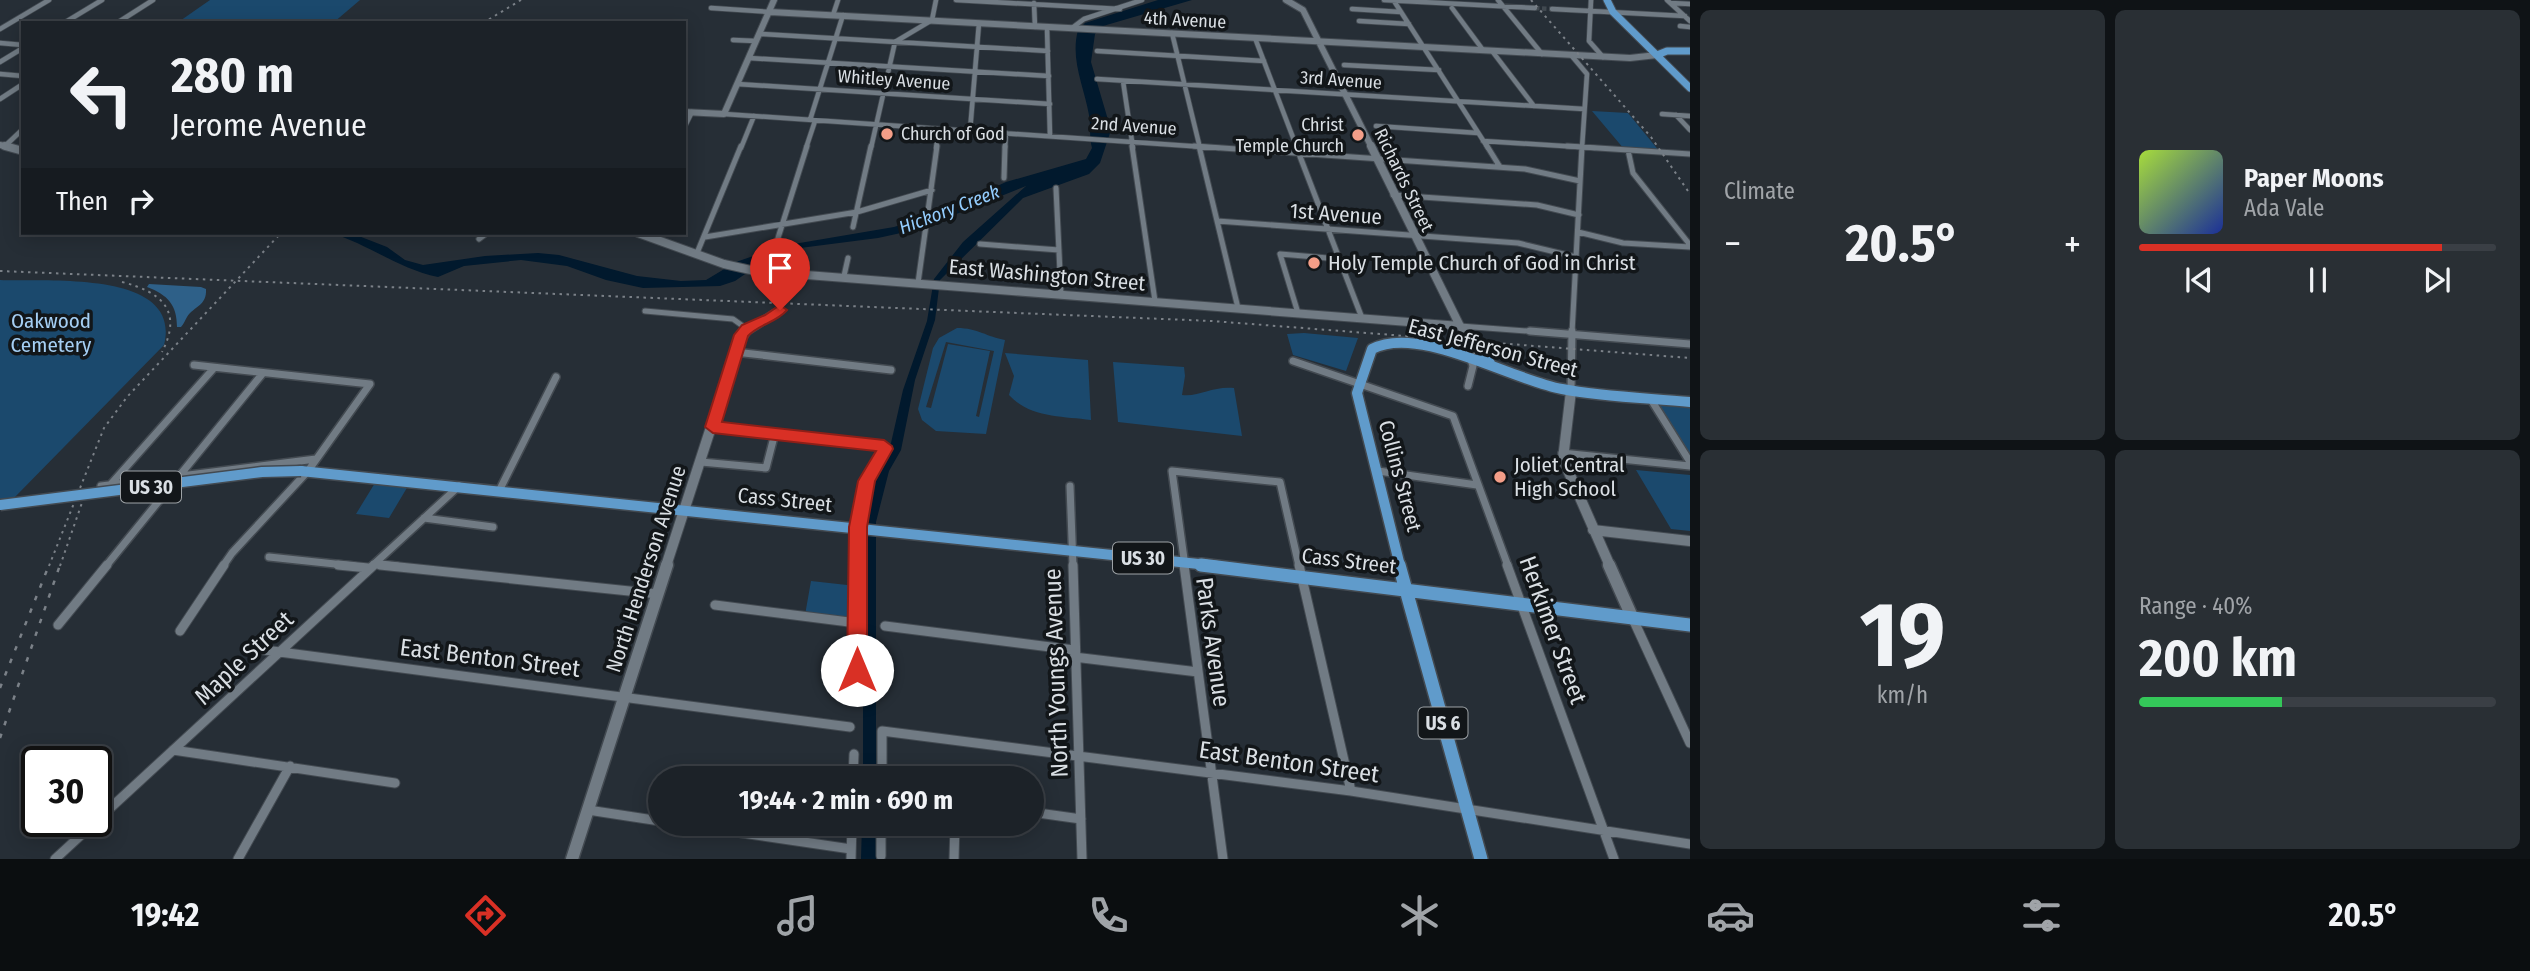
<!DOCTYPE html>
<html lang="en">
<head>
<meta charset="utf-8">
<style>
	body { margin:0; font-family:"Fira Sans Condensed",sans-serif; background:#292f34; color:#f1f3f6; height:100vh; display:flex; flex-direction:column; font-size:26px; white-space:nowrap }
	* { box-sizing:border-box; margin:0 }
	p { font-size:23px; color:#a0a4a8 }
	.icon { flex:none; width:38px; height:38px; fill:none; stroke:currentColor; stroke-width:2; stroke-linecap:round; stroke-linejoin:round }
	.map { position:relative; flex:1; overflow:hidden }
	.panel { display:flex; flex-direction:column; gap:10px; padding:10px; background:#0f1316; width:840px }
	.panel>* { flex:none }
	.hud { position:absolute; left:21px; top:21px; width:665px; height:214px; border-radius:0px; box-shadow:0 4px 18px #0003,0 0 0 2px #3a3f45; background:#1c2228; color:#f1f3f6; overflow:hidden }
	.speed { position:absolute; left:21px; top:746px; display:flex; gap:14px; font-size:35px; font-weight:700; text-align:center }
	.speed>* { display:grid; place-content:center; width:91px; height:91px; border-radius:50%; background:#1c2228; box-shadow:0 4px 18px #0003,0 0 0 2px #3a3f45; line-height:1 }
	.speed .limit { border:4px solid #111; border-radius:10px; background:#fff; color:#111 }
	.pin { position:absolute; display:grid; place-items:center; width:60px; height:60px; color:#fff; margin:-72px -30px; border-radius:50% 50% 50% 0; rotate:-45deg; box-shadow:0 0 7px #0007 }
	.pin .icon { rotate:45deg }
	.me { position:absolute; width:77px; margin:-38px; rotate:0deg; stroke-linejoin:round; filter:drop-shadow(0 0 5px #0008) }
	.turn { display:flex; align-items:center; gap:24px; height:147px; padding:0 35px; font-size:32px }
	.turn .icon { width:91px; height:91px; stroke-width:2.5 }
	.turn b { display:block; font-size:49px; line-height:60px }
	.then { display:flex; align-items:center; height:66px; padding:0 35px; background:#0003; gap:14px; font-size:26px }
	.big { font-size:52px; font-weight:700; line-height:1.1 }
	.panel .widget { flex:1; display:flex; flex-direction:column; justify-content:center; gap:10px; min-width:0; padding:0 24px; border-radius:10px; background:#292f34 }
	.panel .dial { align-items:center; gap:0 }
	.dial b { font-size:91px; line-height:1 }
	.song { display:flex; align-items:center; gap:21px }
	.cover { width:84px; height:84px; border-radius:10px; background:linear-gradient(135deg,hsl(80 70% 55%),hsl(230 70% 35%)) }
	.played { height:7px; border-radius:4px; background:linear-gradient(90deg,#d93025 85%,#3a3f45 85%) }
	.keys { display:flex; justify-content:space-around; direction:ltr }
	.heat { display:flex; justify-content:space-between; align-items:center; font-size:38px; direction:ltr }
	.charge { height:10px; border-radius:5px; background:linear-gradient(90deg,#34c759 40%,#3a3f45 0) }
	.panel .tiles { flex:1; display:grid; gap:10px; grid-template-columns:repeat(2,1fr) }
	.trip { position:absolute; left:648px; top:766px; width:396px; height:70px; border-radius:35px; background:#1c2228; box-shadow:0 4px 18px #0003,0 0 0 2px #3a3f45; font-weight:700; line-height:70px; text-align:center }
	.menu { display:flex; height:112px; justify-content:space-around; align-items:center; background:#0b0e10; color:#a0a4a8 }
	.menu .icon { width:49px; height:49px }
	.menu .on { color:#d93025 }
	.menu b { font-size:32px; color:#f1f3f6 }
	main { display:flex; flex:1; min-height:0 }
	.map>svg:first-child { display:block }
	.green { fill:#1b496d; fill-rule:evenodd }
	.forest { fill:#2e6088 }
	.water { fill:#01192d }
	.lines { fill:none; stroke-linecap:round; stroke-linejoin:round }
	.street-tunnel { stroke:#414950; stroke-width:4.5; stroke-dasharray:4.5 2.5; stroke-linecap:butt }
	.street-far3-casing { stroke:#434a51; stroke-width:6 }
	.street-far2-casing { stroke:#434a51; stroke-width:7 }
	.street-far1-casing { stroke:#434a51; stroke-width:10 }
	.street-casing { stroke:#434a51; stroke-width:11 }
	.secondary-far3-casing { stroke:#434a51; stroke-width:8 }
	.secondary-far2-casing { stroke:#434a51; stroke-width:10 }
	.secondary-far1-casing { stroke:#434a51; stroke-width:12 }
	.secondary-casing { stroke:#434a51; stroke-width:15 }
	.primary-far2-casing { stroke:#434a51; stroke-width:9 }
	.primary-far1-casing { stroke:#434a51; stroke-width:13 }
	.primary-casing { stroke:#434a51; stroke-width:16 }
	.street-far3 { stroke:#717b84; stroke-width:4.5 }
	.street-far2 { stroke:#717b84; stroke-width:5 }
	.street-far1 { stroke:#717b84; stroke-width:7 }
	.street { stroke:#717b84; stroke-width:9 }
	.secondary-far3 { stroke:#717b84; stroke-width:6 }
	.secondary-far2 { stroke:#717b84; stroke-width:8 }
	.secondary-far1 { stroke:#717b84; stroke-width:10 }
	.secondary { stroke:#717b84; stroke-width:12 }
	.primary-far2 { stroke:#609bcb; stroke-width:7 }
	.primary-far1 { stroke:#609bcb; stroke-width:10 }
	.primary { stroke:#609bcb; stroke-width:13 }
	.rail-far1 { stroke:#7b8188; stroke-width:2; stroke-dasharray:2.5 4.5; stroke-linecap:butt }
	.rail { stroke:#7b8188; stroke-width:2.5; stroke-dasharray:4.5 9; stroke-linecap:butt }
	.primary-bridge-casing { stroke:#434a51; stroke-width:13; stroke-linecap:butt }
	.primary-bridge { stroke:#609bcb; stroke-width:10 }
	.route { fill:#d93025; stroke:#8d1f18; stroke-width:2 }
	.poi-dot { fill:#f49e88; stroke:#121619; stroke-width:2.5 }
	.labels { text-anchor:middle; stroke-width:7; stroke-linejoin:round; paint-order:stroke }
	.far-street-label { font-size:18px; fill:#dadfe4; stroke:#121619 }
	.far-poi-label { font-size:18px; fill:#dadfe4; stroke:#121619; text-anchor:end }
	.far-water-label { font-size:19px; font-style:italic; fill:#93ccfd; stroke:#121619 }
	.shield { fill:#121619; stroke:#9ea3a7; stroke-width:2 }
	.shield-label { font-size:19px; font-weight:bold; fill:#dadfe4 }
	.street-label { font-size:21px; fill:#dadfe4; stroke:#121619 }
	.poi-label { font-size:21px; fill:#dadfe4; stroke:#121619; text-anchor:start }
	.park-label { font-size:21px; fill:#a5cff4; stroke:#121619 }
	.near-street-label { font-size:24px; fill:#dadfe4; stroke:#121619 }
</style>
</head>
<body>
<main>
<div class="map">
<svg width="1690" height="859" viewBox="0 0 1690 859">
	<rect width="100%" height="100%" fill="#262e36"/>
	<path class="green" d="M210,0H360L333,23H177Z
		M1592,111L1628,113L1660,152L1624,149Z
		M0,280C45,282 183,269 164,345L14,498L0,500Z
		M957,328C978,328 987,337 1005,340L986,434L936,431L922,420L918,409L933,348L939,338ZM946,342L994,351L979,417L976,416L990,351L948,344L931,408L926,407Z
		M1304,333L1358,338L1346,371L1293,355L1287,334Z
		M1005,353L1088,360L1091,420C1062,416 1030,418 1009,395L1014,376Z
		M1113,362L1184,367L1185,376L1182,395C1200,397 1212,386 1234,388L1242,436L1118,422Z
		M1658,403L1690,406V454Z
		M1636,470L1690,475V531L1671,529Z
		M378,478L411,481L389,518L356,514Z
		M811,581L856,586V622L805,615Z"/>
	<path class="forest" d="M149,284L201,287L206,289C207,306 194,306 187,317C185,320 184,324 181,327H177C177,305 168,295 147,287Z"/>
	<path class="water" d="M1158,0H1192L1103,26L1095,34L1091,62L1111,130L1100,163L1089,174L1023,198L940,280L935,320L915,380L901,450L889,471L876,522V779H863V535L876,471L891,443L903,390L927,321L934,279L963,242L1026,186L919,229L878,238L800,248L767,259L735,281L720,286L643,288L606,280L567,266L521,260L464,266L438,277C399,269 368,244 331,233H351L387,247L405,260L423,265L485,256L538,253L559,255L637,276L681,281L706,280L736,262L782,246L894,227L938,213L1006,182L1086,159L1092,148C1089,136 1091,127 1089,115C1084,86 1070,60 1078,30L1085,23Z
		M862,824H876V859H861Z"/>
	<g class="lines">
		<path class="street-tunnel" d="M1535,8L1552,9"/>
		<defs>
			<path id="street-far3" d="M956,0L1120,9
				M1384,0L1535,8
				M1498,0L1542,54
				M1591,0L1589,41L1603,57
				M1667,0L1690,21
				M1394,1L1488,148
				M1034,3L1035,27
				M1671,3L1690,4
				M711,8L770,12
				M1452,8L1483,50
				M1352,9L1401,12
				M1552,9L1685,16
				M833,15L838,0
				M1359,21L1409,24
				M64,23L102,0
				M117,23L153,0
				M1680,26L1690,27
				M1047,27L1050,136
				M1072,28L1084,19L1142,0
				M0,29L49,0
				M1172,33L1200,148
				M760,34L1048,51
				M1255,38L1297,148
				M733,40L756,41
				M0,43L23,45
				M1097,51L1264,61
				M1492,51L1534,106
				M1571,55L1587,74L1582,148
				M749,58L1049,76
				M0,62L23,48
				M1344,65L1439,70
				M0,74L23,76
				M1097,79L1584,109
				M1123,81L1133,148
				M737,84L1050,104
				M0,99L23,84
				M724,114L1219,148
				M1662,114L1690,116
				M1676,115L1690,130
				M810,120L843,15
				M1376,126L1478,133
				M684,128L692,112
				M970,131L979,23
				M1483,141L1595,148
				M5,146L23,129
				M741,148L754,116
				M806,148L815,121
				M871,148L895,42L932,20L936,0
				M936,148L939,129
				M1005,148L1006,133"/>
			<path id="street-far2" d="M1132,146L1155,301
				M1194,146L1525,169L1580,181
				M1199,146L1238,308
				M1296,146L1362,318
				M1487,146L1500,167
				M1567,146L1690,154
				M1628,150L1633,173L1690,245
				M1004,178L1005,146
				M1056,188L1061,294
				M1393,195L1537,205L1579,215
				M1217,221L1518,243L1576,257
				M853,227L871,146
				M1578,232L1623,243L1690,247
				M705,237L857,212L932,190
				M778,238L807,146
				M479,239L487,233
				M980,244L1059,250
				M697,253L741,146
				M844,276L848,258
				M918,283L937,146
				M645,311L733,319L747,329
				M1298,313L1280,254L1340,259
				M1460,326L1553,333
				M1572,333L1582,146"/>
			<path id="street-far1" d="M1530,331L1690,344
				M735,352L891,370
				M1293,361L1453,416L1508,566
				M194,365L370,384L308,471L232,553L223,566
				M1468,386L1473,366L1471,360
				M1571,391L1572,331
				M1650,398L1690,462
				M713,427L884,446L885,449L868,476L858,527V566
				M1562,453L1690,466
				M701,462L766,468L775,433
				M1378,471L1477,485
				M111,484L214,368
				M101,486L316,459
				M1070,486L1073,566
				M500,489L556,377
				M424,518L493,527
				M269,557L354,566
				M374,564L397,566
				M106,566L263,373
				M372,566L459,486
				M1185,566L1172,471L1280,482L1299,566"/>
			<path id="street" d="M338,565L368,568
				M380,565L658,594
				M1073,565L1082,859
				M1184,565L1223,859
				M1299,565L1351,791
				M1507,565L1614,859
				M715,605L857,623
				M1633,619L1690,743
				M58,625L107,565
				M885,626L1074,650
				M180,631L224,565
				M249,648L850,727
				M1074,657L1198,672
				M857,677L858,565
				M173,750L395,783
				M853,779L854,754
				M882,779V731L1351,791L1690,844
				M588,810L660,821
				M1031,812L1081,819
				M681,824L851,849
				M881,824V856
				M55,859L374,565
				M238,859L290,766
				M851,859L852,824
				M954,859L955,824"/>
			<path id="secondary-far3" d="M1286,0L1303,10L1372,148
				M770,12L1630,58L1657,55
				M684,112L724,114L774,0
				M0,145L12,148"/>
			<path id="secondary-far2" d="M5,146L23,151
				M1371,146L1460,326L1467,333
				M638,233L724,264L755,271L1460,326
				M783,298L791,273
				M744,333L780,310"/>
			<path id="secondary-far1" d="M1465,331L1473,339L1474,349
				M1571,391L1563,459L1610,566
				M1593,530L1690,541
				M666,566L739,341L746,331"/>
			<path id="secondary" d="M1609,565L1633,619
				M572,859L667,565"/>
			<path id="primary-far2" d="M1607,0L1613,12L1690,88
				M1657,55L1667,51H1690"/>
			<path id="primary-far1" d="M1474,343L1490,363
				M301,471L1218,566
				M1400,566L1357,393L1372,349C1419,324 1511,380 1562,389C1604,397 1648,398 1690,402"/>
			<path id="primary" d="M1201,565L1690,625
				M1399,565L1481,859"/>
		</defs>
		<use href="#street-far3" class="street-far3-casing"/>
		<use href="#street-far2" class="street-far2-casing"/>
		<use href="#street-far1" class="street-far1-casing"/>
		<use href="#street" class="street-casing"/>
		<use href="#secondary-far3" class="secondary-far3-casing"/>
		<use href="#secondary-far2" class="secondary-far2-casing"/>
		<use href="#secondary-far1" class="secondary-far1-casing"/>
		<use href="#secondary" class="secondary-casing"/>
		<use href="#primary-far2" class="primary-far2-casing"/>
		<use href="#primary-far1" class="primary-far1-casing"/>
		<use href="#primary" class="primary-casing"/>
		<use href="#street-far3" class="street-far3"/>
		<use href="#street-far2" class="street-far2"/>
		<use href="#street-far1" class="street-far1"/>
		<use href="#street" class="street"/>
		<use href="#secondary-far3" class="secondary-far3"/>
		<use href="#secondary-far2" class="secondary-far2"/>
		<use href="#secondary-far1" class="secondary-far1"/>
		<use href="#secondary" class="secondary"/>
		<use href="#primary-far2" class="primary-far2"/>
		<use href="#primary-far1" class="primary-far1"/>
		<use href="#primary" class="primary"/>
		<path class="rail-far1" d="M1531,0L1651,137L1690,194
			M483,23L521,0
			M0,271L1212,321L1690,358
			M122,282C162,292 183,311 162,352
			M49,566L104,428L127,397L281,233
			M60,566L84,497"/>
		<path class="rail" d="M0,688L49,565
			M0,738L60,565"/>
		<defs>
			<path id="primary-bridge" d="M0,505L262,472L301,471"/>
		</defs>
		<use href="#primary-bridge" class="primary-bridge-casing"/>
		<use href="#primary-bridge" class="primary-bridge"/>
	</g>
	<path class="route" d="M780,305L787,310C776,323 759,324 748,336L722,422L884,440L892,446L893,449L875,481L867,527V670L864,677L857,679L850,677L847,670L849,527L858,481L876,451L713,433L705,427L734,335L742,325L765,315Z"/>
	<g class="poi-dot">
		<circle cx="887" cy="134" r="7"/>
		<circle cx="1358" cy="135" r="7"/>
		<circle cx="1314" cy="263" r="7"/>
		<circle cx="1500" cy="477" r="7"/>
	</g>
	<g class="labels">
		<g class="far-street-label">
			<text transform="translate(1185 20) rotate(3)" y="6">4th Avenue</text>
			<text transform="translate(894 80) rotate(4)" y="6">Whitley Avenue</text>
			<text transform="translate(1341 80) rotate(4)" y="6">3rd Avenue</text>
			<text transform="translate(1134 126) rotate(4)" y="6">2nd Avenue</text>
			<text transform="translate(1404 180) rotate(64)" y="6">Richards Street</text>
		</g>
		<g class="far-poi-label">
			<text x="1344" y="131">Christ<tspan x="1344" dy="21">Temple Church</tspan></text>
			<text x="901" y="140" text-anchor="start">Church of God</text>
		</g>
		<g class="far-water-label">
			<text transform="translate(949 209) rotate(-21)" y="7">Hickory Creek</text>
		</g>
		<g class="shield">
			<rect x="121" y="471.5" width="60" height="31" rx="5"/>
			<rect x="1113" y="542.5" width="60" height="31" rx="5"/>
			<rect x="1418.5" y="707.5" width="49" height="31" rx="5"/>
		</g>
		<g class="shield-label">
			<text x="151" y="494">US 30</text>
			<text x="1143" y="565">US 30</text>
			<text x="1443" y="730">US 6</text>
		</g>
		<g class="street-label">
			<text transform="translate(1336 214) rotate(4)" y="7">1st Avenue</text>
			<text transform="translate(1047 275) rotate(5)" y="7">East Washington Street</text>
			<text transform="translate(1493 348) rotate(15)" y="7">East Jefferson Street</text>
			<text transform="translate(1400 476) rotate(75)" y="7">Collins Street</text>
			<text transform="translate(785 500) rotate(6)" y="7">Cass Street</text>
			<text transform="translate(1349 561) rotate(7)" y="7">Cass Street</text>
			<text transform="translate(646 569) rotate(-72)" y="7">North Henderson Avenue</text>
		</g>
		<g class="poi-label">
			<text x="1328" y="270">Holy Temple Church of God in Christ</text>
			<text x="1514" y="472">Joliet Central<tspan x="1514" dy="24">High School</tspan></text>
		</g>
		<g class="park-label">
			<text x="51" y="328">Oakwood<tspan x="51" dy="24">Cemetery</tspan></text>
		</g>
		<g class="near-street-label">
			<text transform="translate(1553 630) rotate(70)" y="8">Herkimer Street</text>
			<text transform="translate(1213 642) rotate(82)" y="8">Parks Avenue</text>
			<text transform="translate(244 658) rotate(-43)" y="8">Maple Street</text>
			<text transform="translate(490 658) rotate(7)" y="8">East Benton Street</text>
			<text transform="translate(1056 673) rotate(-92)" y="8">North Youngs Avenue</text>
			<text transform="translate(1289 762) rotate(8)" y="8">East Benton Street</text>
		</g>
	</g>
</svg>
<div class="speed"><div class="limit">30</div></div>
<div class="pin" style="left:780px;top:310px;background:#d93025"><svg class="icon" aria-label="arrive" viewBox="0 0 24 24"><path d="M6 21V4h12l-3 4 3 4H6"/></svg></div>
<svg class="me" style="left:857px;top:670px" viewBox="-20 -20 40 40"><circle r="19" fill="#fff"/><path d="M0-13L10 11 0 6-10 11z" fill="#d93025"/></svg>
<div class="trip">19:44 · 2 min · 690 m</div>
<div class="hud">
<div class="turn"><svg class="icon" aria-label="left" viewBox="0 0 24 24"><path d="M17 20v-9H6M10 6l-5 5 5 5"/></svg><div><b>280 m</b>Jerome Avenue</div></div>
<div class="then">Then<svg class="icon" aria-label="right" viewBox="0 0 24 24"><path d="M7 20v-9h11M14 6l5 5-5 5"/></svg></div>
</div>
</div>
<section class="panel">
<div class="tiles">
<div class="widget"><p>Climate</p>
<div class="heat"><a>−</a><b class="big">20.5°</b><a>+</a></div>
</div>
<div class="widget">
<div class="song"><i class="cover"></i><div><b>Paper Moons</b><p>Ada Vale</p></div></div>
<div class="played"></div>
<div class="keys"><svg class="icon" aria-label="previous" viewBox="0 0 24 24"><path d="M18 5L8 12l10 7zM5 5v14"/></svg><svg class="icon" aria-label="pause" viewBox="0 0 24 24"><path d="M8 5v14M16 5v14"/></svg><svg class="icon" aria-label="next" viewBox="0 0 24 24"><path d="M6 5l10 7-10 7zM19 5v14"/></svg></div>
</div>
<div class="widget dial"><b>19</b><p>km/h</p></div>
<div class="widget"><p>Range · 40%</p><b class="big">200 km</b><div class="charge"></div></div>
</div>
</section>
</main>
<nav class="menu">
<b>19:42</b>
<svg class="icon on" aria-label="directions" viewBox="0 0 24 24"><path d="M12 3l9 9-9 9-9-9zM9 14v-3h6M13 9l2 2-2 2"/></svg>
<svg class="icon" aria-label="music" viewBox="0 0 24 24"><path d="M9 18V5l10-2v13"/><circle cx="6" cy="18" r="3"/><circle cx="16" cy="16" r="3"/></svg>
<svg class="icon" aria-label="phone" viewBox="0 0 24 24"><path d="M5 4h4l2 5-3 2q2 4 5 5l2-3 5 2v4C11 20 4 13 5 4z"/></svg>
<svg class="icon" aria-label="climate" viewBox="0 0 24 24"><path d="M12 3v18M4 7l16 10M4 17L20 7"/></svg>
<svg class="icon" aria-label="car" viewBox="0 0 24 24"><path d="M5 17H2v-5l4-1 3-4h7l3 4 3 1v5h-3M9 17h6M6 11h13"/><circle cx="7" cy="17" r="2"/><circle cx="17" cy="17" r="2"/></svg>
<svg class="icon" aria-label="filters" viewBox="0 0 24 24"><path d="M4 7h16M4 17h16"/><circle cx="9" cy="7" r="2"/><circle cx="15" cy="17" r="2"/></svg>
<b>20.5°</b>
</nav>
</body>
</html>
